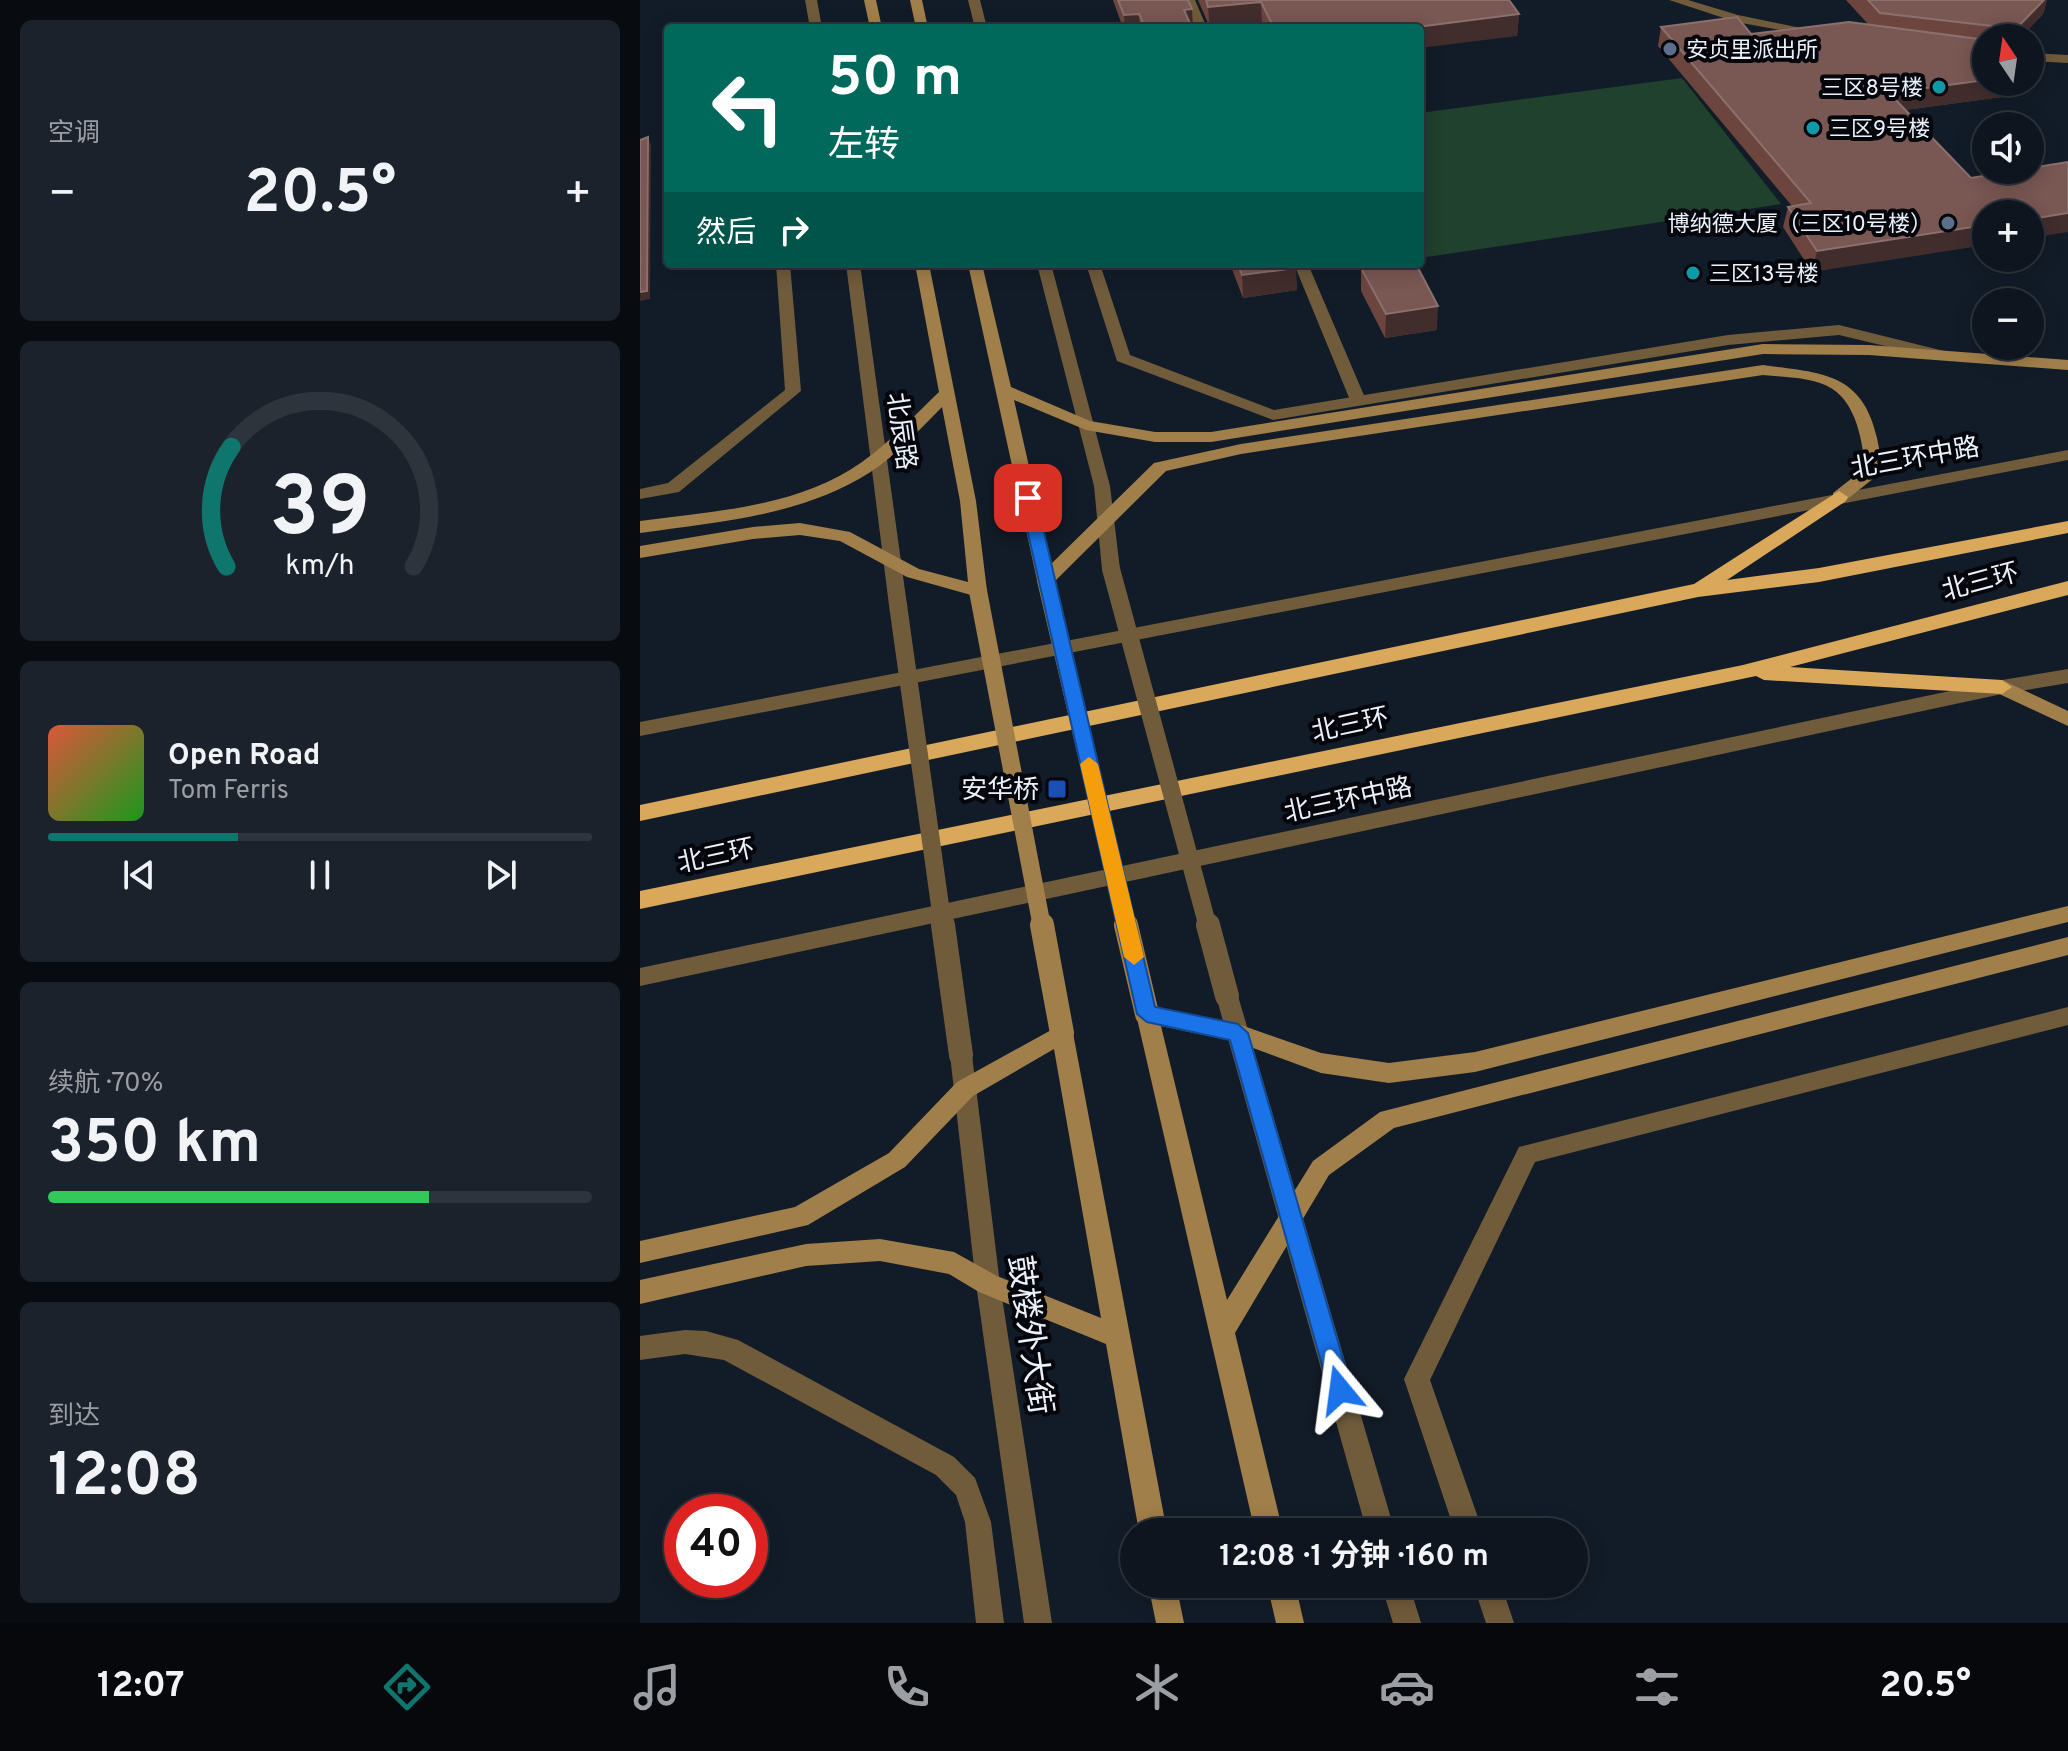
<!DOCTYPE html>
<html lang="zh">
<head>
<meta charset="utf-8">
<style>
	body { margin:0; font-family:Overpass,"Noto Sans SC",sans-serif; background:#1c222b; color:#f1f3f6; height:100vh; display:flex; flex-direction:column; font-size:30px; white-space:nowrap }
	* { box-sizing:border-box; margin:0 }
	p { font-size:26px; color:#9b9fa4 }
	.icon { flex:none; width:44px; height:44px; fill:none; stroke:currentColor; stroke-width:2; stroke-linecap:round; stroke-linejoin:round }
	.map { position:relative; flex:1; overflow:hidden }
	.drawer { display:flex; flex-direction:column; gap:20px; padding:20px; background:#080c10; width:640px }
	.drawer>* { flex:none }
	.banner { position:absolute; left:24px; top:24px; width:760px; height:244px; border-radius:8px; box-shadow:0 4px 20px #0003,0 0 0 2px #2e343c; background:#00695c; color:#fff; overflow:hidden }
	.needle { width:52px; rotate:347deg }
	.buttons { position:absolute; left:1332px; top:24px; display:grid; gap:16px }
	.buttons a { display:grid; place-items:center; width:72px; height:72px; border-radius:50%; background:#0e151e; box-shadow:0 4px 20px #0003,0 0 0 2px #2e343c; font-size:40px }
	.speed { position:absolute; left:24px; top:1494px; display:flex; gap:16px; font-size:40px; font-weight:700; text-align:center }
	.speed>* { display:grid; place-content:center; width:104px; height:104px; border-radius:50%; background:#0e151e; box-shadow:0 4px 20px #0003,0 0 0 2px #2e343c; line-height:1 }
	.speed .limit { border:12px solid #d22; background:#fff; color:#111 }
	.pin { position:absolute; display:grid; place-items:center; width:68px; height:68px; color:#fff; margin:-34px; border-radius:16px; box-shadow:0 4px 12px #0006 }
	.me { position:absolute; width:88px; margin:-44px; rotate:344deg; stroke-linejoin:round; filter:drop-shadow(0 0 6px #0008) }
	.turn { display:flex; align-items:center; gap:28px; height:168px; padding:0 32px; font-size:36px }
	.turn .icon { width:104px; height:104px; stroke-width:2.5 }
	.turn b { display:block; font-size:56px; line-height:68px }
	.then { display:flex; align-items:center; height:76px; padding:0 32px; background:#0003; gap:16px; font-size:30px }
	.big { font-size:60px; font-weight:700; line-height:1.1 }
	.drawer .card { flex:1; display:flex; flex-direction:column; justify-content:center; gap:12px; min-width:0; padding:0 28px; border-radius:12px; background:#1c222b }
	.drawer .dial { align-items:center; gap:0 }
	.dial svg { height:208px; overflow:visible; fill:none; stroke:#2e343c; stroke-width:7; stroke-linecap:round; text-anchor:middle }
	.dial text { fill:#f1f3f6; stroke:none }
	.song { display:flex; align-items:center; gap:24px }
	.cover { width:96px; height:96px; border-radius:12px; background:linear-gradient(135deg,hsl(10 70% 55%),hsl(120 70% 35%)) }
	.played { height:8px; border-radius:4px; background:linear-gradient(90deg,#0f766e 35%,#2e343c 35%) }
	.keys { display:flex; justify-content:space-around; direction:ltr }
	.heat { display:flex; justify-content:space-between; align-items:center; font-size:44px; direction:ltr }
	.charge { height:12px; border-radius:6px; background:linear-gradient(90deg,#34c759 70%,#2e343c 0) }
	.trip { position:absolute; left:480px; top:1518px; width:468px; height:80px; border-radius:40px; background:#0e151e; box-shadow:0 4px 20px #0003,0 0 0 2px #2e343c; font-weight:700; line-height:80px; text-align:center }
	.tab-bar { display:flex; height:128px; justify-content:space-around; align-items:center; background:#06080c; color:#9b9fa4 }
	.tab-bar .icon { width:56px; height:56px }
	.tab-bar .selected { color:#0f766e }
	.tab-bar b { font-size:36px; color:#f1f3f6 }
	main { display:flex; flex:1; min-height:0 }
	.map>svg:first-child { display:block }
	.green { fill:#20412d }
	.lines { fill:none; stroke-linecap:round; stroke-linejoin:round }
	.minor { fill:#705b3b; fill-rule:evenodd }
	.tertiary { fill:#705b3b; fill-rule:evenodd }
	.secondary { fill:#a17f4a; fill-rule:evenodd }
	.trunk { fill:#daa85a; fill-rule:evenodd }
	.tertiary-bridge-far1 { stroke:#705b3b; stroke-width:18 }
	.tertiary-bridge { stroke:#705b3b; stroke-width:24 }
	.secondary-bridge-far1 { stroke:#a17f4a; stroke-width:18 }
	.secondary-bridge { stroke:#a17f4a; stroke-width:24 }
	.wall { fill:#6c453f }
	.shaded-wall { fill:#422d2d }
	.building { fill:#795753; stroke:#8b706d; stroke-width:2 }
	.route { fill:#1a73e8; stroke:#114b97; stroke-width:2 }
	.slow { fill:#f59e0b }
	.service-dot { fill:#5c6f8a; stroke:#04060b; stroke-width:3 }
	.culture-dot { fill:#0f9aa8; stroke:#04060b; stroke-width:3 }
	.transit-dot { fill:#1a4fb4; stroke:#04060b; stroke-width:3 }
	.labels { text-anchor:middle; stroke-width:8; stroke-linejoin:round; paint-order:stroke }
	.far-poi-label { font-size:22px; fill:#eaf1fa; stroke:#04060b; text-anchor:start }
	.street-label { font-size:26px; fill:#eaf1fa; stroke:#04060b }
	.poi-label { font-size:26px; fill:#eaf1fa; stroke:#04060b; text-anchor:end }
	.near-street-label { font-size:32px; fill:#eaf1fa; stroke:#04060b }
</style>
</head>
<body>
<main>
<section class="drawer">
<div class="card"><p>空调</p>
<div class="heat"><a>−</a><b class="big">20.5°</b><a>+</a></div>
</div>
<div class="card dial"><svg viewBox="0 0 100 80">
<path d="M14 69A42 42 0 1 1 86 69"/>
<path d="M14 69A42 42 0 0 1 16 23" stroke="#0f766e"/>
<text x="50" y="56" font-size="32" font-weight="700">39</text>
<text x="50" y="72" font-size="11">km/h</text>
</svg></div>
<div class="card">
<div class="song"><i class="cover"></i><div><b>Open Road</b><p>Tom Ferris</p></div></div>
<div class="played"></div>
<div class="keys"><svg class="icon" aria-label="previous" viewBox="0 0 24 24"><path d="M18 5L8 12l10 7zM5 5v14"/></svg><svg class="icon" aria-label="pause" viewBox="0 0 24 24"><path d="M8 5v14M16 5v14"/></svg><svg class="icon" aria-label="next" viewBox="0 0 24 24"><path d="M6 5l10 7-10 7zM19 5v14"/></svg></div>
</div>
<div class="card"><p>续航 · 70%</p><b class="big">350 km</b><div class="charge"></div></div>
<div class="card"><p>到达</p><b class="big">12:08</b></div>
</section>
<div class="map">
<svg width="1428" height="1623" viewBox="0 0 1428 1623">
	<rect width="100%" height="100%" fill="#121c28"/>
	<path class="green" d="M1042,78L1141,204L780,258V113Z"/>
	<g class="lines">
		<path class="minor" d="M543,0H555L567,28H555Z
			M1029,0H1048L1098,15L1185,33L1179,37L1096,22Z
			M1390,53L1428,55V63L1390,61Z
			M654,264H668L726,400L724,403H712L710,400Z"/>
		<path class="tertiary" d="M165,0H177L182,28H170Z
			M328,0H340L347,28H335Z
			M136,264H150L161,391L39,492L0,499V489L28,483L145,390Z
			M206,264H220L267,605L258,611L249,605Z
			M397,264H411L470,486L480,569L471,575L462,569L454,486Z
			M446,264H460L490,355L634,410L1088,335L1199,325L1304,351L1307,354L1299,359L1199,335L1088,345L633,420L477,361Z
			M1428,450V460L0,736V722Z
			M1428,669V683L1362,694L0,986V968L1362,680Z
			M587,987L595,990L598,996L755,1532H727L576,996L579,990Z
			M1428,1007V1025L895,1162L790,1380L843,1532H815L764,1379L879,1147Z
			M321,1045L329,1048L332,1055L360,1284L412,1623H384L336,1284L310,1055L313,1048Z
			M45,1330L66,1331L98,1340L314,1457L335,1478L351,1522L364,1623H336L325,1522L316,1495L296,1475L84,1360L45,1354L0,1360V1336Z
			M741,1584H769L781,1623H753Z
			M833,1584H861L874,1623H846Z"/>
		<path class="secondary" d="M224,0H236L242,28H230Z
			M270,0H282L288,28H276Z
			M275,264H289L336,501L347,591L344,595L338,597L267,577L200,541L160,535L113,539L0,558V546L113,527L160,523L210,532L279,569L328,582L320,501L302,407C279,430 257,455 229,473C161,516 78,522 0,533V521C75,511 159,507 222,462C250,442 274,416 299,392Z
			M328,264H342L371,387L450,421L515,432H571L1123,344L1229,345L1428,360V370L1229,355L1123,354L571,442H515L446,430L374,400L411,564L514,463L601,444L1123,365C1179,373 1222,371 1237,438C1239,449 1243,463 1239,474L1205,501H1193V493L1225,468C1222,437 1215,394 1180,383C1162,377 1142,377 1123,375L601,454L526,471L412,584L406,586L397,580Z
			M1362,680L1428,711V726L1355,692L1353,687L1355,682Z
			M1428,906V922L835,1072L749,1083L681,1073L597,1042L521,1026L587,1300L673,1161L740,1112L1428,937V955L754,1128L689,1175L595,1333L643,1532H615L496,1014L499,1007L507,1005L598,1024L681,1053L749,1063L835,1052Z
			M422,1024L430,1026L433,1033L527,1532H499L466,1344L339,1292L309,1274L240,1261L166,1266L0,1304V1280L166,1244L240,1239L314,1252L357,1276L461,1318L414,1049L333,1096L265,1167L168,1225L0,1263V1241L155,1207L249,1153L317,1082Z
			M508,1584H536L544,1623H516Z
			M627,1584H655L664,1623H636Z"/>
		<path class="trunk" d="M1199,491L1208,497L1206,501L1087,580L1179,568L1428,521V533L1179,582L1058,597L0,821V805L1054,584Z
			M1428,581V595L1150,667L1362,680L1372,687L1362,694L1124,680L1116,676L0,909V891L1103,665Z"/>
		<path class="tertiary-bridge-far1" d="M471,569L568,927
			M258,605L303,927"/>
		<path class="tertiary-bridge" d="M303,925L321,1055
			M568,925L587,996"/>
		<path class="secondary-bridge-far1" d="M406,580L487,927
			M338,591L402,927"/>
		<path class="secondary-bridge" d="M402,925L422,1033
			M486,925L507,1014"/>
	</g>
	<path class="wall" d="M473,0H548L553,28H483Z
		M558,0H869L879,14L877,36L780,28H624L622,23L570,28Z
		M1206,0H1407L1403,14L1380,38H1346V82L1369,96L1265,110L1172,272L1143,227L1148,207L1152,206L1018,46L1021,27L1111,34L1228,24Z
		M590,264H655L657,290L603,298Z
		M721,268L797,330L745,338L721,291Z"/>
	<path class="shaded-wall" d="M1404,0H1407L1403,14L1380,38H1367Z
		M621,2L622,23L570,28L568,7Z
		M552,9L553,28H545L544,10Z
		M499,14L500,28H485L484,15Z
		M879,14L877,36L780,48V28H769Z
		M1346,80V82H1373L1369,96L1244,113L1249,93Z
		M8,137L11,145L10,299L0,301Z
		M1428,213V232L1390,238V219Z
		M1346,225V245L1172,272L1177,251Z
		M656,268L657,290L603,298L602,275Z
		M798,306L797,330L745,338L746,314Z"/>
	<path class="building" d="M478,0H548L552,9L544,10L552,28H505L499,14L484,15Z
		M566,0H869L879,14L769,28H634L621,2L568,7Z
		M1228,0H1404L1367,38H1354L1352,26L1240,13Z
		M1097,17L1111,34L1209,22L1346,40V80L1249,93L1331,178L1379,170H1390V168L1428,162V213L1390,219V214H1346V225L1177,251L1148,207L1171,203L1021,27Z
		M8,137L7,291L0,292V140Z
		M598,264H655L656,268L602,275Z
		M746,264H776L798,306L746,314L721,268Z"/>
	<path class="route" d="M388,493L396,498L515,1007L598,1024L608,1033L712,1390L708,1398L700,1401L692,1398L689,1390L590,1040L507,1022L497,1014L380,498Z"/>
	<path class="slow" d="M449,757L458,764L504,957L494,965L484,957L440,764Z"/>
	<g class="service-dot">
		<circle cx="1030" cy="49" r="8"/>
		<circle cx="1308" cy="223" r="8"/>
	</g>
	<g class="culture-dot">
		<circle cx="1299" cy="87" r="8"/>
		<circle cx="1173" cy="128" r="8"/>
		<circle cx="1053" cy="273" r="8"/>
	</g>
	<rect class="transit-dot" x="407" y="779" width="20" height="20" rx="4"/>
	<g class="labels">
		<g class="far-poi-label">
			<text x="1046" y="57">安贞里派出所</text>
			<text x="1283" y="95" text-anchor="end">三区8号楼</text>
			<text x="1189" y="136">三区9号楼</text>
			<text x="1292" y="231" text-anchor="end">博纳德大厦（三区10号楼）</text>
			<text x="1069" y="281">三区13号楼</text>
		</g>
		<g class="street-label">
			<text transform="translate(262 431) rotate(82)" y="9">北辰路</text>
			<text transform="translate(1275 457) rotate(-10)" y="9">北三环中路</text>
			<text transform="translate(1340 581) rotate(-15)" y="9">北三环</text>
			<text transform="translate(710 724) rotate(-12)" y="9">北三环</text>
			<text transform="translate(708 799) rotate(-12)" y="9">北三环中路</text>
			<text transform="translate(76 855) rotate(-12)" y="9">北三环</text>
		</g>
		<g class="poi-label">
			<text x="399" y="798">安华桥</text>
		</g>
		<g class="near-street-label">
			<text transform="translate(391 1335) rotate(82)" y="11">鼓楼外大街</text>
		</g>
	</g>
</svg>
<div class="buttons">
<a><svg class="needle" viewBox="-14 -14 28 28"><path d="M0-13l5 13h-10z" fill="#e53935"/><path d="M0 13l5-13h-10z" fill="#9b9fa4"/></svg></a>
<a><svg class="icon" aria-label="sound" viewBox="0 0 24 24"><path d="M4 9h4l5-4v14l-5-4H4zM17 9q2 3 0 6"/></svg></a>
<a>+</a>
<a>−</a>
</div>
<div class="speed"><div class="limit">40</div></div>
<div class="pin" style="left:388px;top:498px;background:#d93025"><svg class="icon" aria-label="arrive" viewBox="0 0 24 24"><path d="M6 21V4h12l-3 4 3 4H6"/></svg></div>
<svg class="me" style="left:700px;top:1390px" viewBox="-20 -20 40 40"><path d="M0-17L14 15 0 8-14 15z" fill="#1a73e8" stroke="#fff" stroke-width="4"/></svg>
<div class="trip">12:08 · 1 分钟 · 160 m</div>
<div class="banner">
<div class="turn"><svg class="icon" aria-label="left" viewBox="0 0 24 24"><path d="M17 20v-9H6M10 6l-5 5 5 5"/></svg><div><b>50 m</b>左转</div></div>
<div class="then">然后<svg class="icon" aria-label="right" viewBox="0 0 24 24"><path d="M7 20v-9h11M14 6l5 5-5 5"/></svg></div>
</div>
</div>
</main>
<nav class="tab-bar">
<b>12:07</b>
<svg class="icon selected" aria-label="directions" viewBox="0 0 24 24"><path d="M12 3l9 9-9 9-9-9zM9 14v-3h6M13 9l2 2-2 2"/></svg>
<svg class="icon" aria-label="music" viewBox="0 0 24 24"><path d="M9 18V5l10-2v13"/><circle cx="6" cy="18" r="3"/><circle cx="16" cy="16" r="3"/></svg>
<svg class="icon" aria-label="phone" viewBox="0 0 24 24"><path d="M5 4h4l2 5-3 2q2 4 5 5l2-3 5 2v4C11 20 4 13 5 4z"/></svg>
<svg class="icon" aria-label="climate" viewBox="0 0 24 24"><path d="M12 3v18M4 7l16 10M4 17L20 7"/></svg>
<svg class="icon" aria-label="car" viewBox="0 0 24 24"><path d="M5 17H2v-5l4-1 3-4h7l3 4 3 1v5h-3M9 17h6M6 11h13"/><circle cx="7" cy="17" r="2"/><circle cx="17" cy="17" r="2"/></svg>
<svg class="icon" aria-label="filters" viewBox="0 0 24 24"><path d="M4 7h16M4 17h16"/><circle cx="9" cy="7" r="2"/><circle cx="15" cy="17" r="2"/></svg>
<b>20.5°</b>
</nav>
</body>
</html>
